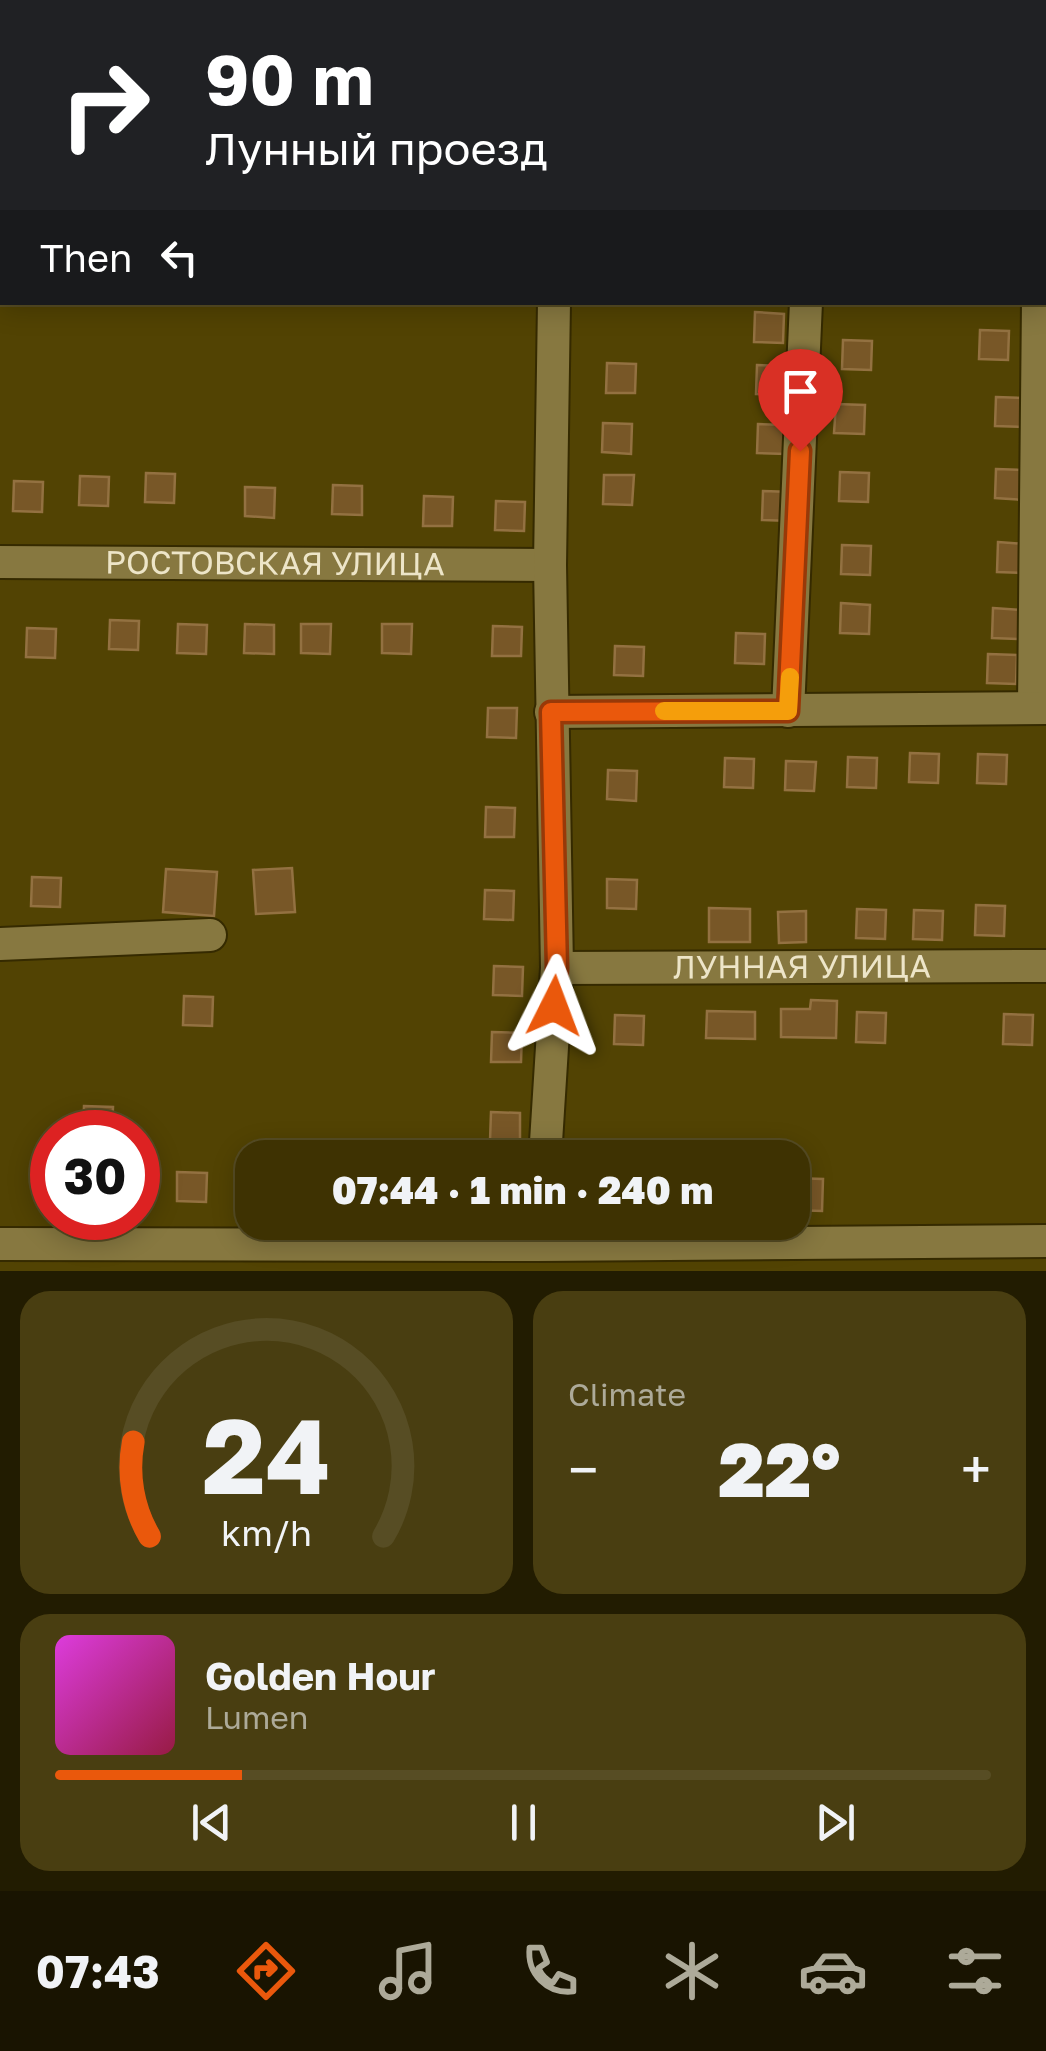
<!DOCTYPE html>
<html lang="en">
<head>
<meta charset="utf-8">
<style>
	body { margin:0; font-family:"Golos Text",sans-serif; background:#493e11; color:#f1f3f6; height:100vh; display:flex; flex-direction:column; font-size:38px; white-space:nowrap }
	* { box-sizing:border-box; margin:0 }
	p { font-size:32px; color:#adaa99 }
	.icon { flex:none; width:55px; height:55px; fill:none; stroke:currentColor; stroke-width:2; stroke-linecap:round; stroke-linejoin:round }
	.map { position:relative; height:1271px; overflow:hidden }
	.details { display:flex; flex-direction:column; gap:20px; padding:20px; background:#221c01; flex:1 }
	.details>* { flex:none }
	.guide { position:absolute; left:0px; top:0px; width:1048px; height:305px; box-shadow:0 5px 25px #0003,0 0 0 2px #574d24; background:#202124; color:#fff; overflow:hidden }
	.speed { position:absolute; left:30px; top:1110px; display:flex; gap:20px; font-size:50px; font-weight:700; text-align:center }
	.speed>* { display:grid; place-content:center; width:130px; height:130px; border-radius:50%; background:#3e3202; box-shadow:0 5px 25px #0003,0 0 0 2px #574d24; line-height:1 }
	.speed .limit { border:15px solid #d22; background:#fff; color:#111 }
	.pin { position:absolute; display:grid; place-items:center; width:85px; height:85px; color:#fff; margin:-102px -42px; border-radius:50% 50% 50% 0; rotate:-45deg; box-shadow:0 0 10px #0007 }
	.pin .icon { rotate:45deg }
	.me { position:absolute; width:110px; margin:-55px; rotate:3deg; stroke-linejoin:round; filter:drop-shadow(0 0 8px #0008) }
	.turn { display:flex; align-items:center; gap:35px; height:210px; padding:0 40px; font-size:45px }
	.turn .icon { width:130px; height:130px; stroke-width:2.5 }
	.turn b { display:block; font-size:70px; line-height:85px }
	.then { display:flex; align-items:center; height:95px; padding:0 40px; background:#0003; gap:20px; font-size:38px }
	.big { font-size:75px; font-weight:800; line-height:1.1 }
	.details .widget { flex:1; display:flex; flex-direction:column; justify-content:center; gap:15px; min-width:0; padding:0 35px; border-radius:30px; background:#493e11 }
	.details .dial { align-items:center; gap:0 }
	.dial svg { height:260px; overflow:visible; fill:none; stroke:#574d24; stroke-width:7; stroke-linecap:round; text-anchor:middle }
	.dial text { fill:#f1f3f6; stroke:none }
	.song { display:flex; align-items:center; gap:30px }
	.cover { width:120px; height:120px; border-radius:15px; background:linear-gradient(135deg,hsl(300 70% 55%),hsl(340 70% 35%)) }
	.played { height:10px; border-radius:5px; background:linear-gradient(90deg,#ea580c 20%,#574d24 20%) }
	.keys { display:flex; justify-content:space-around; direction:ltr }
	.heat { display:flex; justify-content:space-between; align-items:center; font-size:55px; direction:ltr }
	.details .tiles { flex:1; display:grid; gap:20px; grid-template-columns:1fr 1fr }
	.widget:last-child { grid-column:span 2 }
	.trip { position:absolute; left:235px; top:1140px; width:575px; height:100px; border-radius:30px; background:#3e3202; box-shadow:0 5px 25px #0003,0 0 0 2px #574d24; font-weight:800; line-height:100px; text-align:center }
	.dock { display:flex; height:160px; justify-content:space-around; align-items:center; background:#191401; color:#adaa99 }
	.dock .icon { width:70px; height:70px }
	.dock .selected { color:#ea580c }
	.dock b { font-size:45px; color:#f1f3f6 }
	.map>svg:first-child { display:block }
	.building { fill:#785727; stroke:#937141; stroke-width:2.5 }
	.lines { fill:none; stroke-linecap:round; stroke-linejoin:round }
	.minor-casing { stroke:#352a00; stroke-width:36 }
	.major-casing { stroke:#352a00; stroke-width:44 }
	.path { stroke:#847742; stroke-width:4; stroke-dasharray:5 5; stroke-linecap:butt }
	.minor { stroke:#877840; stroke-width:32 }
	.major { stroke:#b16c89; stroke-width:40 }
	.route-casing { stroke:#983908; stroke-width:25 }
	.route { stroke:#ea580c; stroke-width:18 }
	.slow { stroke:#f59e0b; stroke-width:18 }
	.labels { text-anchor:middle; stroke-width:10; stroke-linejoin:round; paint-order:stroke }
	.street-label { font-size:32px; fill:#ede5c8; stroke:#44390d }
</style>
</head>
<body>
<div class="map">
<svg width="1046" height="1271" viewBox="0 0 1046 1271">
	<rect width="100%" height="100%" fill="#524303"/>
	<path class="building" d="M755,312L784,314L783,343L754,342Z
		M980,330L1009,331L1008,360L979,359Z
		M843,340L872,341L871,370L842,369Z
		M607,363L636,364L635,393H606Z
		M757,365L786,366L785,395L756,394Z
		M996,397L1025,398L1024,427L995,426Z
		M836,404L865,405L864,434L834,433Z
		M603,423L632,424L631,454L602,452Z
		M758,424L787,425L786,454L757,453Z
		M996,469L1025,470L1024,500L995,498Z
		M840,472L869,473L868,502L839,501Z
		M146,473L175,474L174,503L145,502Z
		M604,475H634L632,505L603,504Z
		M80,476L109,477L108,506L79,505Z
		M14,481L43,482L42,512L13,511Z
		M333,485L362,486V515L332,514Z
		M245,487L275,488L274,518L245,516Z
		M763,491L792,492L791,521L762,520Z
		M424,496L453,497L452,526H423Z
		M496,501L525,502L524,531L495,530Z
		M998,542L1027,544L1026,573L997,572Z
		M842,545L871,546L870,575L841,574Z
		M841,603L870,605L869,634L840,633Z
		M993,608L1022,610L1021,639L992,638Z
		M110,620L139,621L138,650L109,649Z
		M178,624L207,625L206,654L177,653Z
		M245,624L274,625V654L244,653Z
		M301,624H331L330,654L301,653Z
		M382,624H412L411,654L382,653Z
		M493,626L522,627L521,656H492Z
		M27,628L56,629L55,658L26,657Z
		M736,633L765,634L764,664L735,663Z
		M615,646L644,647L643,676L614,675Z
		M988,654L1017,655L1016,684L987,683Z
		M488,708H517L516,738L487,737Z
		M910,753L939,754L938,783L909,782Z
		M978,754L1007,755L1006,784L977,783Z
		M848,757L877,758L876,788L847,787Z
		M725,758L754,759L753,788L724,787Z
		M786,761L816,762L814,791L785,790Z
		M608,770L637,771L636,801L607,799Z
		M486,807L515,808L514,837H485Z
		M292,868L295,912L256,914L253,870Z
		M166,869L217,872L214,916L163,912Z
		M32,877L61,878L60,907L31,906Z
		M607,879L637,880L636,909L607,908Z
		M485,890L514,891L513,920L484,919Z
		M976,905L1005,906L1004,936L975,935Z
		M709,908L750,909V942H709Z
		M857,909L886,910L885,939L856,938Z
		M914,910L943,911L942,940L913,939Z
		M806,911V942L779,943L778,912Z
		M494,966L523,967L522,996L493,995Z
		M184,996L213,997L212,1026L183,1025Z
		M811,1000L837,1001L836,1038L781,1037V1009H810Z
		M707,1011L755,1012V1039L706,1038Z
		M857,1012L886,1013L885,1043L856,1042Z
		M1004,1014L1033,1015L1032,1045L1003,1044Z
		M615,1015L644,1016L643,1045L614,1044Z
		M492,1032L522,1033L521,1062H491Z
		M84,1106L113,1107L112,1132H83Z
		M491,1112L520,1113V1142L490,1141Z
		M598,1154H630V1158H598Z
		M49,1170H52V1200L48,1199Z
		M177,1172L207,1173L206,1202L177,1201Z
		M138,1173H142L141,1202H138Z
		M792,1178L823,1179L822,1211L792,1210Z"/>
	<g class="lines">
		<defs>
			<g id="minor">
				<path id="s1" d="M0,562L550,565"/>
				<path d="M1034,707L1038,302"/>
				<path d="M788,711L806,302"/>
				<path d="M551,712L1046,708"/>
				<path d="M0,944L210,935"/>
				<path id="s2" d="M557,968L1046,966"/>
				<path d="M545,1158L557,968L550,565L554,302"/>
				<path d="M0,1244L539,1245L1046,1241"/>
			</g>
			<path id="major" d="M1045,99H1046
				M0,183H2"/>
		</defs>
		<use href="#minor" class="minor-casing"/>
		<use href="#major" class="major-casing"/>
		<path class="path" d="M683,0V2"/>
		<use href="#minor" class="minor"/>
		<use href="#major" class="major"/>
	</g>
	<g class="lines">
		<defs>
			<path id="route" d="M554,1006L557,968L551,712L788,711L800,451"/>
		</defs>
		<use href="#route" class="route-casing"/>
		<use href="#route" class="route"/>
		<path class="slow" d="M664,711H788L790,677"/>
	</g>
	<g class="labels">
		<g class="street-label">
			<text dy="11" stroke="none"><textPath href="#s1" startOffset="275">РОСТОВСКАЯ УЛИЦА</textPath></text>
			<text dy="11" stroke="none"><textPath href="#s2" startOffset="245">ЛУННАЯ УЛИЦА</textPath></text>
		</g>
	</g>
</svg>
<div class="speed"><div class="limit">30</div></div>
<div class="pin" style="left:800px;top:451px;background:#d93025"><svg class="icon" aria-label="arrive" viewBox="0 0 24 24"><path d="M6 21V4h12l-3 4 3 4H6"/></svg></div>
<svg class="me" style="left:554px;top:1006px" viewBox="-20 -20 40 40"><path d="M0-17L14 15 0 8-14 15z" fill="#ea580c" stroke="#fff" stroke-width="4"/></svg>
<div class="trip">07:44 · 1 min · 240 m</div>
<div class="guide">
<div class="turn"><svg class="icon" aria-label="right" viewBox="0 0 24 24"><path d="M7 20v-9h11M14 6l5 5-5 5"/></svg><div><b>90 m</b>Лунный проезд</div></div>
<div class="then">Then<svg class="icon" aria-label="left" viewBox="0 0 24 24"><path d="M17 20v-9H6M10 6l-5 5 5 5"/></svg></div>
</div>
</div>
<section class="details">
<div class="tiles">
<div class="widget dial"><svg viewBox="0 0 100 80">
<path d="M14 69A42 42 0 1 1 86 69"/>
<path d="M14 69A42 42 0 0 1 9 40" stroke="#ea580c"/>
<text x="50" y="56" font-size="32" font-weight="700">24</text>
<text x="50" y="72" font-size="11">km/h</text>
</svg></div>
<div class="widget"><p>Climate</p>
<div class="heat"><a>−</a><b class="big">22°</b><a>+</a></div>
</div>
<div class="widget">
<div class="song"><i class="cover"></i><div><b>Golden Hour</b><p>Lumen</p></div></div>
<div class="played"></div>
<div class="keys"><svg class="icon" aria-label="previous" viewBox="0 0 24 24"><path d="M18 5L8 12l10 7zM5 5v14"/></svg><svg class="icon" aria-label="pause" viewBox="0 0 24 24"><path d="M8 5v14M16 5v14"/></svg><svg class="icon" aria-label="next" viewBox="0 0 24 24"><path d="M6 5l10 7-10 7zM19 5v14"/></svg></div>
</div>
</div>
</section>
<nav class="dock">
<b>07:43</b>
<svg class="icon selected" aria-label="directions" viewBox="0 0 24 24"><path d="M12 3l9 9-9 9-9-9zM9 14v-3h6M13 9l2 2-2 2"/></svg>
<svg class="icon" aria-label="music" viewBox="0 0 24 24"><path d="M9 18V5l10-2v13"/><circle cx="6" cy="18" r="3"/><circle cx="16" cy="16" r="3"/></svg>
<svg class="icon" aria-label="phone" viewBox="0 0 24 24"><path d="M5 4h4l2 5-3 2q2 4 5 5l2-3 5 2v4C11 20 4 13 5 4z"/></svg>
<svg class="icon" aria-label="climate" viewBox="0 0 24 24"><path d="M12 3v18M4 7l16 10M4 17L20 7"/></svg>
<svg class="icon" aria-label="car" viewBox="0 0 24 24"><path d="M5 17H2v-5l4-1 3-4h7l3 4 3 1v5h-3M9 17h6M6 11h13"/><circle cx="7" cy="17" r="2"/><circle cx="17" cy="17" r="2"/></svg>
<svg class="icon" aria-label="filters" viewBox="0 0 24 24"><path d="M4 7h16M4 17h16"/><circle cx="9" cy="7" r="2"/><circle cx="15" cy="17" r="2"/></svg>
</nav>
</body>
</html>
